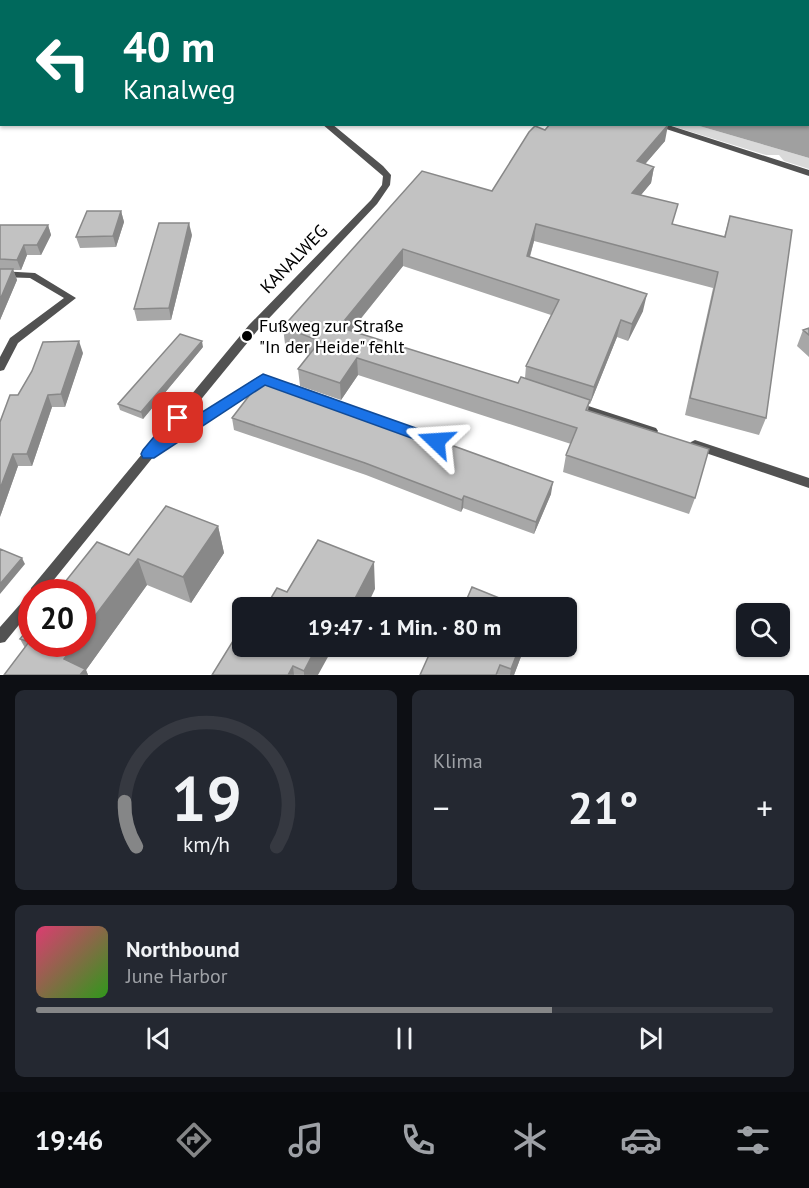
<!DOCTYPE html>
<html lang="de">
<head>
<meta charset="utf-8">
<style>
	body { margin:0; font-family:"PT Sans",sans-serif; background:#242831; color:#f1f3f6; height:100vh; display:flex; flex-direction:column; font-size:22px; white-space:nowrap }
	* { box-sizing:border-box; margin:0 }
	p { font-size:20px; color:#9ea1a6 }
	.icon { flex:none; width:33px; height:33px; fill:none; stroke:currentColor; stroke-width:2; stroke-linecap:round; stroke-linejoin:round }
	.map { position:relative; height:675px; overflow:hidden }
	.drawer { display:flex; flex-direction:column; gap:15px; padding:15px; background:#0d0f14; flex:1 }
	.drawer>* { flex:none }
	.top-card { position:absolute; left:0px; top:0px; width:810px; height:126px; box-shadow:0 2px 4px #0004; background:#00695c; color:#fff; overflow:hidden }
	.tools { position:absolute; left:736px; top:603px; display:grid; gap:12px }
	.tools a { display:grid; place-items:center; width:54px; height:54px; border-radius:9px; background:#171b24; box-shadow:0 2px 4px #0004; font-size:30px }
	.speed { position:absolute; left:18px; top:579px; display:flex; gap:12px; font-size:30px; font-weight:700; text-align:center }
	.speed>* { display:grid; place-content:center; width:78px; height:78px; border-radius:50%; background:#171b24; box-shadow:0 2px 4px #0004; line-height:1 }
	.speed .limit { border:9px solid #d22; background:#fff; color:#111 }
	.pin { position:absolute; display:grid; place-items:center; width:51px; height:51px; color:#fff; margin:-26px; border-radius:12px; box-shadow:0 3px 9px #0006 }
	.me { position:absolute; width:66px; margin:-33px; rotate:290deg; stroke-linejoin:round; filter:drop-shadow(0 0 4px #0008) }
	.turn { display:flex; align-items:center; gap:21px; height:126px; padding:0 24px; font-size:27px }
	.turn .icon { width:78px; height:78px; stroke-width:2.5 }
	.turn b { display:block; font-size:42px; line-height:51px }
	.big { font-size:45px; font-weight:700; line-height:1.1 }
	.drawer .widget { flex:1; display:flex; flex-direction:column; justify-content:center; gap:9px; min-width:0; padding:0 21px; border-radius:9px; background:#242831 }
	.drawer .dial { align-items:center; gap:0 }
	.dial svg { height:156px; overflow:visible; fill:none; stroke:#363941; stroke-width:7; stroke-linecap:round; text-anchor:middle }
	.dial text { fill:#f1f3f6; stroke:none }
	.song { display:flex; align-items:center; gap:18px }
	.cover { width:72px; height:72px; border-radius:9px; background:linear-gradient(135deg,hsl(340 70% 55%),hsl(110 70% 35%)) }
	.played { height:6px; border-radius:3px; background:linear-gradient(90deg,#858687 70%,#363941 70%) }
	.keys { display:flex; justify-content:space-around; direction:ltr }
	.heat { display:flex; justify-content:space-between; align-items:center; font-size:33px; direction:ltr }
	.drawer .tiles { flex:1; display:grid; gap:15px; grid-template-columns:1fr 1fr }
	.widget:last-child { grid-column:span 2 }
	.trip { position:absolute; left:232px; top:597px; width:345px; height:60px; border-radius:9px; background:#171b24; box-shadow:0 2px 4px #0004; font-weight:700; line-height:60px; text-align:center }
	.tab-bar { display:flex; height:96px; justify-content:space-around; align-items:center; background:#090b0e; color:#9ea1a6 }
	.tab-bar .icon { width:42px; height:42px }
	.tab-bar .active { color:#858687 }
	.tab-bar b { font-size:27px; color:#f1f3f6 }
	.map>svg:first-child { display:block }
	.green { fill:#d9d9d9 }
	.water { fill:#a0a0a0 }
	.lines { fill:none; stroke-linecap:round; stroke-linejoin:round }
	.lane { fill:#525252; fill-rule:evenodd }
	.wall { fill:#a7a7a7; fill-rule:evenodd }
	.shaded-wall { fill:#888 }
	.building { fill:#c2c2c2; stroke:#888; stroke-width:1.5 }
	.route { fill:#1a73e8; stroke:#114b97; stroke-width:1.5 }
	.poi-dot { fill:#000; stroke:#fff; stroke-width:2 }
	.labels { text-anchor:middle; stroke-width:4.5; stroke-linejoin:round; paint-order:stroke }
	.street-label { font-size:18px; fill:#000; stroke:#fff }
	.poi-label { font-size:18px; fill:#000; stroke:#fff; text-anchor:start }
</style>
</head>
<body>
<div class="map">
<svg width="809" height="675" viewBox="0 0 809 675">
	<rect width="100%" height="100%" fill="#fff"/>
	<path class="green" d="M588,0H809V56L808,2Z
		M669,125H696L809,158V169L784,161L779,155H766Z"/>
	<path class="water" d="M283,0H562L568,1L289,2Z
		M809,65V158L696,125L808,124Z"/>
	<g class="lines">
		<path class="lane" d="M47,0H54L56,2H48Z
			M247,0L259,2H248Z
			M571,0L582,2H572Z
			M808,59H809V63H808Z
			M0,63H2V68H0Z
			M322,124H332L383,166L391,175L390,185L377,204L257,331L176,430L259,376L263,375L288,384L290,387L288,390L284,391L264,384L163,450L158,451L44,592H32V609L5,642L0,643V627L30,593L31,588L249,325L371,200L382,185L383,176Z
			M651,124H665L809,170V176Z
			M0,271L35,273L76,298L18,343L4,370L0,371V357L10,338L64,298L30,278L0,277Z
			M321,396L432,435L434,438L432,441L428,442L317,403L315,400L317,397Z
			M576,402L656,428L658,431L656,434L652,435L572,409L570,406L572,403Z
			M695,440L809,478V488L691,448L689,445L691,442Z"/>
	</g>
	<path class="wall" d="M545,130L665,141L645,164L654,167L651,183L641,195L673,224L724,237L730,216L766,418L759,435L685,415L713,288L534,241L530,257L643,311L628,341L617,337L590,404H589L588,411L695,498L689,514L563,472L566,455L571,444L358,375L341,400L300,386L298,369L310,354L285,344L283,327L492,191ZM403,266L551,315L526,366L525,378L518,383L351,331Z
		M121,211L124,222L116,247L80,248L76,237Z
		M0,225H48L51,235L41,255H27L21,270H13L17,280L0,320Z
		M192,235L171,320L137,321L134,309Z
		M809,328V357L797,346L803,330Z
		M203,347L143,419L120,410L118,404Z
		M83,353L65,407H52L32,466H18L0,517L18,395Z
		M334,408L551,494L534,534L463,508L461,512L366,475L234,430L232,418Z
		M218,526L224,553L191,603L147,585L86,670L88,675H4L25,648L20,639L129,555Z
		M242,645L318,675H212Z
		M525,646L514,675H420Z"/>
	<path class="shaded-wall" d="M668,125L665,141L634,177L637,161Z
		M654,167L651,183L629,209L632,193Z
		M121,211L124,222L116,247L113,236Z
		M189,223L192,235L171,320L169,308Z
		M536,224L534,241L525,273L527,256Z
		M48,225L51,235L41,255L37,245Z
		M24,245L27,255L21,270L17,260Z
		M403,249V266L340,344L339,327Z
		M13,269L17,280L0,320V300Z
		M647,294L643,311L628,341L632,324Z
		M621,320L617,337L590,404L594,387Z
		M79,341L83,353L65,407L61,394Z
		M202,341L203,347L143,419L141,412Z
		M357,358L358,375L341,400L340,383Z
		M48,395L52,407L32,466L27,454Z
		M333,399L334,411L329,406Z
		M13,454L18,466L0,517V489Z
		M553,482L551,494L534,534L536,522Z
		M464,496L463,508L461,512L462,500Z
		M218,526L224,553L191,603L183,577Z
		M22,558L25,564L0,594V584Z
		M138,559L147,585L86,670L88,675H72L64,659L75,644H82V633Z
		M374,562L375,589L366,608H350Z
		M317,646H334L318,675H304V671Z
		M520,646H525L514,675H510L511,669Z
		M293,666L294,675H288Z"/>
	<path class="building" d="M550,124L668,125L637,161L654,167L632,193L678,204L672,224L725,237L730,216L792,230L766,418L690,398L718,272L536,224L527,256L647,294L632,324L621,320L594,387L526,366L559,300L403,249L339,327L518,383L521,377L590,400L586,410L709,449L695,498L566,455L577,428L357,358L340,383L298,369L320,341L283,327L422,171L492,191L529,132L535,126L545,130Z
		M87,211H121L113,236L76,237Z
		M159,223H189L169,308L134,309Z
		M0,225H48L37,245H24L17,260L0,259Z
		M0,269H13L0,300Z
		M809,328V335L803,330Z
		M180,334L202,341L141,412L118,404Z
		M79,341L61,394L48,395L27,454H13L0,489V422L10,395H18L32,371L43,342Z
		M262,379L288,388L291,384L333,399L329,406L414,434L415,432L553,482L536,522L464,496L462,500L365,463L232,418Z
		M166,506L218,526L183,577L138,559L82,633V592H57L97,542L129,555Z
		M318,540L374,562L350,608H265L277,588L287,592Z
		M0,549L22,558L0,584Z
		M472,587L524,608H463Z
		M32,624V644H75L64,659L85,669L80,675H4L29,642L20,639Z
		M233,641L242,645L243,644V646H317L304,671L293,666L288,675H212Z
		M433,646H520L511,669L500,665L496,675H420Z"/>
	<path class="route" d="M263,374L441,437L444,441L441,445L436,447L265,385L154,458H143L141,454L143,450L173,414H183L185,418L180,426Z"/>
	<circle class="poi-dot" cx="247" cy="336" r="6"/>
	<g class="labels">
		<g class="street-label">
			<text transform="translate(294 259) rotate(-46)" y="6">KANALWEG</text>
		</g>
		<g class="poi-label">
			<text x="259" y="332">Fußweg zur Straße<tspan x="259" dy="21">"In der Heide" fehlt</tspan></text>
		</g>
	</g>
</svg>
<div class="tools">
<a><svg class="icon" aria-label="search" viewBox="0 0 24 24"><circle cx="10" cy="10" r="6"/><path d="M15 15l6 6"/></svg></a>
</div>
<div class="speed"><div class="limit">20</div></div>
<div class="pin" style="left:178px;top:418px;background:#d93025"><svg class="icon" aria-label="arrive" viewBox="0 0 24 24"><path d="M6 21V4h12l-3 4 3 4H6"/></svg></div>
<svg class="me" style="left:436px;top:441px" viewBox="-20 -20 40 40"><path d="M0-17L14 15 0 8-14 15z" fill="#1a73e8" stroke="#fff" stroke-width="4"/></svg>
<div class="trip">19:47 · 1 Min. · 80 m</div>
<div class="top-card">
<div class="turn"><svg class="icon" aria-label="left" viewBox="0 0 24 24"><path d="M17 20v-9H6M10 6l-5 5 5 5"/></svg><div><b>40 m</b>Kanalweg</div></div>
</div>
</div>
<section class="drawer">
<div class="tiles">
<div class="widget dial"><svg viewBox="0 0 100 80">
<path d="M14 69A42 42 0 1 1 86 69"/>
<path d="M14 69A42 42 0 0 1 8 46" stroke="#858687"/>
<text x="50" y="56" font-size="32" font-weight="700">19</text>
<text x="50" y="72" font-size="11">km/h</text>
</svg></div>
<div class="widget"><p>Klima</p>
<div class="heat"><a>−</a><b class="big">21°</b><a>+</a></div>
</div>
<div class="widget">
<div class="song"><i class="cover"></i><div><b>Northbound</b><p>June Harbor</p></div></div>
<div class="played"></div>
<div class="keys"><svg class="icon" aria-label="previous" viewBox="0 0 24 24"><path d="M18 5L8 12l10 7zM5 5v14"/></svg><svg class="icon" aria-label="pause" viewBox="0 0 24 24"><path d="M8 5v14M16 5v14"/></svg><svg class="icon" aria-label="next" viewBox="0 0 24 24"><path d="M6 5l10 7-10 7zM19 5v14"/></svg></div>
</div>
</div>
</section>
<nav class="tab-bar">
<b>19:46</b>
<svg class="icon active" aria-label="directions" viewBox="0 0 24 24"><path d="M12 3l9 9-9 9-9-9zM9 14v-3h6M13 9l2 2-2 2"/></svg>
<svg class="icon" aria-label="music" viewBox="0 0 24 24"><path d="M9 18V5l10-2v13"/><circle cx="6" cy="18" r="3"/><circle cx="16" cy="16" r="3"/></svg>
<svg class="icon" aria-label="phone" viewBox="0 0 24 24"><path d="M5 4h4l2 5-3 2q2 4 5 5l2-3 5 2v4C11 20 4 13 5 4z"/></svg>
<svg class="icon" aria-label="climate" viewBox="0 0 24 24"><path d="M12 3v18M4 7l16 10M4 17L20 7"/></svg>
<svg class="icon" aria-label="car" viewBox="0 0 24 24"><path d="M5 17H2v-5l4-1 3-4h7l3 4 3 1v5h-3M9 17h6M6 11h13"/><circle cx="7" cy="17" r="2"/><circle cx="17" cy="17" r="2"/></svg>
<svg class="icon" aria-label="filters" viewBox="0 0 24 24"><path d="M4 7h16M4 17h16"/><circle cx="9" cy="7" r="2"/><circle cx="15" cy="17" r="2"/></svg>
</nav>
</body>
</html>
